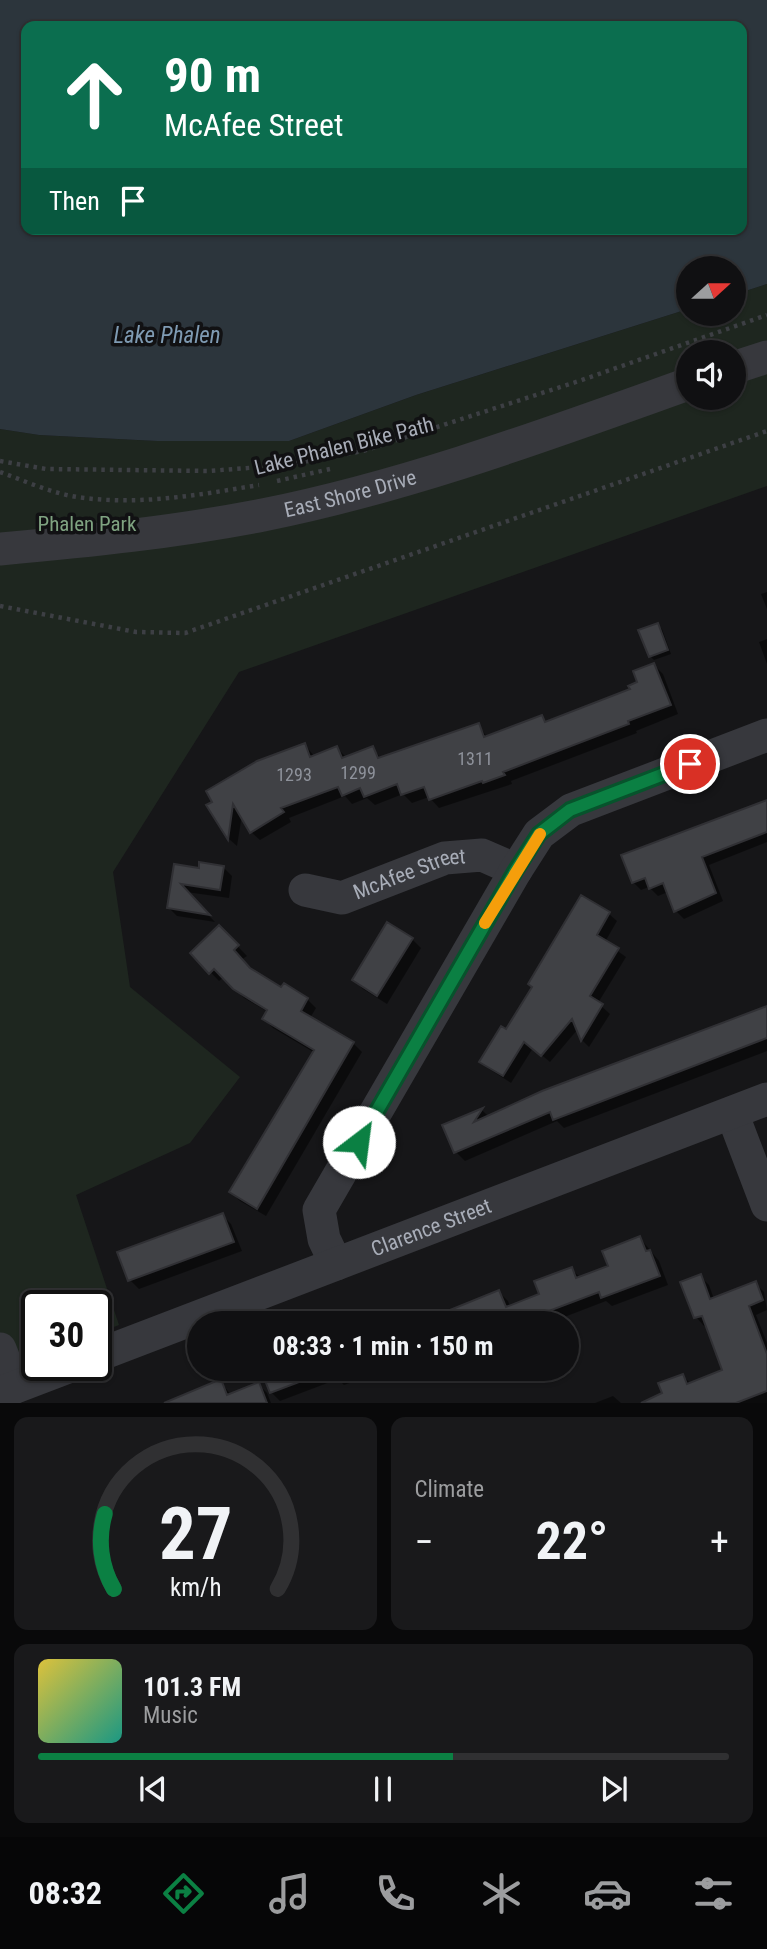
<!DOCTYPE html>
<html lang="en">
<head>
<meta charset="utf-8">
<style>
	body { margin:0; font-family:"Roboto Condensed",sans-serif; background:#19191b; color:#f1f3f6; height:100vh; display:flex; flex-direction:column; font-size:26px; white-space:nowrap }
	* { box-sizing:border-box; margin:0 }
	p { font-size:23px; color:#9c9d9f }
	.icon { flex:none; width:38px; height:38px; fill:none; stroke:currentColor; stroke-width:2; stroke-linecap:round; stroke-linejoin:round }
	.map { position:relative; height:1403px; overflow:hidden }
	.details { display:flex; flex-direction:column; gap:14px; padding:14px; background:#09090a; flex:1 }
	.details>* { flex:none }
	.top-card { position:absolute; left:21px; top:21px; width:726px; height:214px; border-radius:14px; box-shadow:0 2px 5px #0004,0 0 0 2px #303032; background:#0b6e4f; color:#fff; overflow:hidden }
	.needle { width:46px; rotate:69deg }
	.fabs { position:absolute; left:676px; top:256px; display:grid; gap:14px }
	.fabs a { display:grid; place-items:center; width:70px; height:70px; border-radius:50%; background:#101012; box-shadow:0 2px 5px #0004,0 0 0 2px #303032; font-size:35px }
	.speed { position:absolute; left:21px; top:1290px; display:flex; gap:14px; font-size:35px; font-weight:700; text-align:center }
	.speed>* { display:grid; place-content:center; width:91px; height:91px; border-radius:50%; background:#101012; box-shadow:0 2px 5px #0004,0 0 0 2px #303032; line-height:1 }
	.speed .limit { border:4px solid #111; border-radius:10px; background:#fff; color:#111 }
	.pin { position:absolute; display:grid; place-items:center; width:60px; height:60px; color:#fff; margin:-30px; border:4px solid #fff; border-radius:50%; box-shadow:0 2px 7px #0007 }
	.me { position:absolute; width:77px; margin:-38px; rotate:30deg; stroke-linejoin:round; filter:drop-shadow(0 0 5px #0008) }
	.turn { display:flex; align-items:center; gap:24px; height:147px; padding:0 28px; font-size:32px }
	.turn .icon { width:91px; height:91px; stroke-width:2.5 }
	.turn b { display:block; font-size:49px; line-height:60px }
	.then { display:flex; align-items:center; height:66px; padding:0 28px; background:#0003; gap:14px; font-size:26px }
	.big { font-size:52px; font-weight:700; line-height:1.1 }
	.details .widget { flex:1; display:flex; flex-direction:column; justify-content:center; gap:10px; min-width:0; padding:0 24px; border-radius:14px; background:#19191b }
	.details .dial { align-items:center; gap:0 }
	.dial svg { height:182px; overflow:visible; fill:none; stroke:#303032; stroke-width:7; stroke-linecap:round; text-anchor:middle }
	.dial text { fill:#f1f3f6; stroke:none }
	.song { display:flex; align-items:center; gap:21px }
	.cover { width:84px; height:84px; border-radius:10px; background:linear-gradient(135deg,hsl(50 70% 55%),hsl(170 70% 35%)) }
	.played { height:7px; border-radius:4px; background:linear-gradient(90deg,#0b8043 60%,#303032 60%) }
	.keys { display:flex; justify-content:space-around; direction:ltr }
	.heat { display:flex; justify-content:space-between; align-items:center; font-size:38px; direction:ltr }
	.details .tiles { flex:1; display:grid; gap:14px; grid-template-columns:1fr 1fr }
	.widget:last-child { grid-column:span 2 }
	.trip { position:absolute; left:187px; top:1311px; width:392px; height:70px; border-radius:35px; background:#101012; box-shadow:0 2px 5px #0004,0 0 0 2px #303032; font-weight:700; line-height:70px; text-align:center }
	.menu { display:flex; height:112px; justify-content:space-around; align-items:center; background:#060607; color:#9c9d9f }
	.menu .icon { width:49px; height:49px }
	.menu .selected { color:#0b8043 }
	.menu b { font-size:32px; color:#f1f3f6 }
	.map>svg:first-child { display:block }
	.green { fill:#1e261f; fill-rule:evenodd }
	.water { fill:#2c353c; fill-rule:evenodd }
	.shadow { fill:#0007 }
	.building { fill:#404145; stroke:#303034; stroke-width:2 }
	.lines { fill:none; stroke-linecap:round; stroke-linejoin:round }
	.path { stroke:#3d3f44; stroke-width:4.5; stroke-dasharray:3.5 5; stroke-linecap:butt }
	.minor { stroke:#37383d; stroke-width:33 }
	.route-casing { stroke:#07532c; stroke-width:18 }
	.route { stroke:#0b8043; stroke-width:12 }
	.slow { stroke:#f59e0b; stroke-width:12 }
	.labels { text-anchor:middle; stroke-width:7; stroke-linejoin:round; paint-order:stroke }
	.number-label { font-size:18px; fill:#8e929b }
	.street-label { font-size:21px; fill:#a8adb8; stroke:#111113 }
	.park-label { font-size:21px; fill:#7fa381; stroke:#111113 }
	.water-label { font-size:23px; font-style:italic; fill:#7f9bb3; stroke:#111113 }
</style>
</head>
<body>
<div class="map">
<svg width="767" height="1403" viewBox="0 0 767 1403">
	<rect width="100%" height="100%" fill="#161618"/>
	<path class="green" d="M767,284V486L239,672L113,872L130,987L240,1077L190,1143L76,1195L119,1325L96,1334V1306H37V1356L0,1369V429L39,435L157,441H289L416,395L688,309V313H733V295ZM688,352H733V397H688Z"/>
	<path class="water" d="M0,0H767V284L733,295V268H688V309L416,395L289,441H157L39,435L0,429ZM26,26H742V229H26Z"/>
	<path class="shadow" d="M767,592V609L761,594Z
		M657,625L662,629L671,654L654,660L650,656Z
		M767,639V664L759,642Z
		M654,665L663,674L678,714L636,731L637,733L511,781L512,784L439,808L429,797L412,803L403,794L375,805L367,798L352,804L345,796L289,818L291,822L260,840L251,832L242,815L237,846L229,839L209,806L305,745L315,757L337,748L346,757L372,748L382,759L478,725L488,738L542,717L548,723L632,690Z
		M767,802V842L709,865L723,901L684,919L676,911L668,892L658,896L649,887L641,890L633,882Z
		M175,866L200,870L223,867L232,876L229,898L186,892L215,922L177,916L168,907Z
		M582,897L609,914L617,921L605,942L626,957L598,1003L610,1014L589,1047L582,1040L578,1029L550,1062L533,1048L511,1083L489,1069L481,1062L507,1032Z
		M219,927L247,956L241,960L251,970L281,989L307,999L316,1008L310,1018L353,1043L362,1052L266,1216L240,1201L231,1192L315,1053L273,1028L264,1019L268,1012L244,998L224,977L219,981L192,953Z
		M412,939L421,948L387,1004L363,989L354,980Z
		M767,1007V1051L564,1128L557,1121L465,1161L456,1152L445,1125L482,1110L489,1117Z
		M222,1215L231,1224L242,1251L139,1289L130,1280Z
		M640,1238L659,1261L668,1285L612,1306L606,1301L554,1321L555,1323H404L437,1311L440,1315L499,1292L508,1301L510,1307L542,1295L571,1269L581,1278L610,1267Z
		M700,1276L709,1285L714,1299L755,1283L764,1292L767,1310L756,1315L767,1343V1403H643L664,1395L683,1376L691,1384L725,1371L707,1325L704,1326L696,1317Z
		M262,1368H392L344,1385L338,1379L280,1401L271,1392Z
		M220,1381L231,1395L259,1385L267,1393L271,1403H163Z
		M613,1396L621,1403H595Z"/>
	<path class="building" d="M658,623L668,650L649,657L638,630Z
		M654,663L671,705L628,721L629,724L503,772L505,775L483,783L482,781L429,800L424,787L401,795L397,784L364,797L360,788L342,796L338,787L281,808L284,812L250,833L233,804L228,840L206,805L212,802L206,791L257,761L305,743L310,757L337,746L342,758L373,746L378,758L479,723L484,737L542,715L545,722L630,689L628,686L637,682L633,671Z
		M767,800V832L702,857L716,893L674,912L663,883L649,889L645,878L632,883L621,855Z
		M199,862L224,866L220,890L181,884L210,915L167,908L174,864L199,868Z
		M581,895L610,912L597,935L619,948L590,996L603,1004L581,1041L572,1019L541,1056L524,1042L503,1076L479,1062L501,1026L506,1029L532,987L528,984Z
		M387,922L413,938L377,996L352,980Z
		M219,925L239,945L234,950L250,968L281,987L284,983L308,998L301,1011L354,1042L257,1209L229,1192L314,1050L262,1019L267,1010L233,989L214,969L209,974L190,953Z
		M767,1006V1038L553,1120L550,1112L454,1153L442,1125L483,1108L474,1122L542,1091Z
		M223,1213L234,1242L128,1281L117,1252Z
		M640,1236L646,1251L650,1250L660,1276L601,1298L599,1292L546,1312L549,1318L536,1323H418L499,1290L506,1307L539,1294L534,1281L572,1267L576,1278L608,1266L602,1251Z
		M701,1274L710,1299L756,1281L763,1300L749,1306L767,1354V1391L736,1403H641L662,1393L658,1383L683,1374L687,1384L722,1370L702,1316L694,1318L680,1282Z
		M260,1368H330L331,1370L270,1393Z
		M221,1379L227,1395L259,1382L267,1403H164Z"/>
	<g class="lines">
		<path class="path" d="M698,352L717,345
			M0,461L46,469L209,471L286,465L363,451L579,381L767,315
			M0,472C25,481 51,493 77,497C138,506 198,495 259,485
			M277,481L330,469
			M0,606L136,632L185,633L767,431"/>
		<g class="minor">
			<path d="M733,368L767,357"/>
			<path id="s1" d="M0,549C88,541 176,532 263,515C408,486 548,434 688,384"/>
			<path id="s2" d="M305,890L342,898L445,858L482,855L516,870"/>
			<path d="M732,1113L767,1205"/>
			<path d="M336,1264L324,1239L319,1210L516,870L539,834L571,810L767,735"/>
			<path d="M0,1349L15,1387"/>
			<path id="s3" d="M96,1356L767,1099"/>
			<path d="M0,1393L73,1365"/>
		</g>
	</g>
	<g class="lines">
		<defs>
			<path id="route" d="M359,1142L516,870L539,834L570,810L690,764"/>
		</defs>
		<use href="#route" class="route-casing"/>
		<use href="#route" class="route"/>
		<path class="slow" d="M485,923L540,834"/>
	</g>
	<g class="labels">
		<g class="number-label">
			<text x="475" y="765">1311</text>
			<text x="358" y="779">1299</text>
			<text x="294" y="781">1293</text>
		</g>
		<g class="street-label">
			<text transform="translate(344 446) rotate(-14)" y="7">Lake Phalen Bike Path</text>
			<text dy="7" stroke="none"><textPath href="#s1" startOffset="355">East Shore Drive</textPath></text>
			<text dy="7" stroke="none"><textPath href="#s2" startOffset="110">McAfee Street</textPath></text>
			<text dy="7" stroke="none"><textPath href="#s3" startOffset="359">Clarence Street</textPath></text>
		</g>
		<g class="park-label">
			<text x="87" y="531">Phalen Park</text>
		</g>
		<g class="water-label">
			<text x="167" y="343">Lake Phalen</text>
		</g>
	</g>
</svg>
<div class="fabs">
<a><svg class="needle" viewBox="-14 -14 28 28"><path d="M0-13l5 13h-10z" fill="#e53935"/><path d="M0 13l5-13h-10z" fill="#9c9d9f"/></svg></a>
<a><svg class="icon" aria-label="sound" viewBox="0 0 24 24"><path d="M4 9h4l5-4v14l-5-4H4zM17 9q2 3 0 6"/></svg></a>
</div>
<div class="speed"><div class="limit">30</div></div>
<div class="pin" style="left:690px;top:764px;background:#d93025"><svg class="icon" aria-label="arrive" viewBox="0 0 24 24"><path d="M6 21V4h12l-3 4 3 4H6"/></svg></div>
<svg class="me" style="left:359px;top:1142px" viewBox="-20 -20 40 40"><circle r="19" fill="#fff"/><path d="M0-13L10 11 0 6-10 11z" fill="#0b8043"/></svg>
<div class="trip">08:33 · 1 min · 150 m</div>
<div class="top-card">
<div class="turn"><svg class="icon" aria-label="ahead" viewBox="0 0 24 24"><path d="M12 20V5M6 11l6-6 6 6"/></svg><div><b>90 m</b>McAfee Street</div></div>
<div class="then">Then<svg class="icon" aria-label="arrive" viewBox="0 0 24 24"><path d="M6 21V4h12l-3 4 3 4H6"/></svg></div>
</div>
</div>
<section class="details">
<div class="tiles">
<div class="widget dial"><svg viewBox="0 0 100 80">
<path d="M14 69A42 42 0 1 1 86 69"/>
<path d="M14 69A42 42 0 0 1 10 36" stroke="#0b8043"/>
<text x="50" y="56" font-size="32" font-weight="700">27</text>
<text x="50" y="72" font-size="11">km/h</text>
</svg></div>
<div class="widget"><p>Climate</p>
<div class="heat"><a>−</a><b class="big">22°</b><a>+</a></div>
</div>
<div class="widget">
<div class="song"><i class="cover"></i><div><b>101.3 FM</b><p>Music</p></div></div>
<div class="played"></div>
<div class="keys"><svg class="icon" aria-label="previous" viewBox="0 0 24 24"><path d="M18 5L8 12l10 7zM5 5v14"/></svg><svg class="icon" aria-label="pause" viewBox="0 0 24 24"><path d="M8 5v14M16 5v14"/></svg><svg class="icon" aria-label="next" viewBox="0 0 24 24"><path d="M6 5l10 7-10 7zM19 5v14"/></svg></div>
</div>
</div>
</section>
<nav class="menu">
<b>08:32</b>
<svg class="icon selected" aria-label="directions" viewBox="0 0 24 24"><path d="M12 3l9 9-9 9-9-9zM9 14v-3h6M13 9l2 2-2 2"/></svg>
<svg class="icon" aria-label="music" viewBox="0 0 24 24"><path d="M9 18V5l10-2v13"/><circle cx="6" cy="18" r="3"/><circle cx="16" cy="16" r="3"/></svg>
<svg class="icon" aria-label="phone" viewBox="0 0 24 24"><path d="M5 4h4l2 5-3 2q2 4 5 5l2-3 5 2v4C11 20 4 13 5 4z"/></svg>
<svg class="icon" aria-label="climate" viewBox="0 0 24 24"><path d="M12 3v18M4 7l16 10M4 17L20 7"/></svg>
<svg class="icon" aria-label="car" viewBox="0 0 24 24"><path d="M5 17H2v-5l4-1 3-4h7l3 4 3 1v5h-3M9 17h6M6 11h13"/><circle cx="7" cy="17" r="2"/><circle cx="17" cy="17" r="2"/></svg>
<svg class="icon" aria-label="filters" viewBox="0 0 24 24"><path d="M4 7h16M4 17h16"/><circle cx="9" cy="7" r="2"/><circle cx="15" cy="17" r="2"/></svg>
</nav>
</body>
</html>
